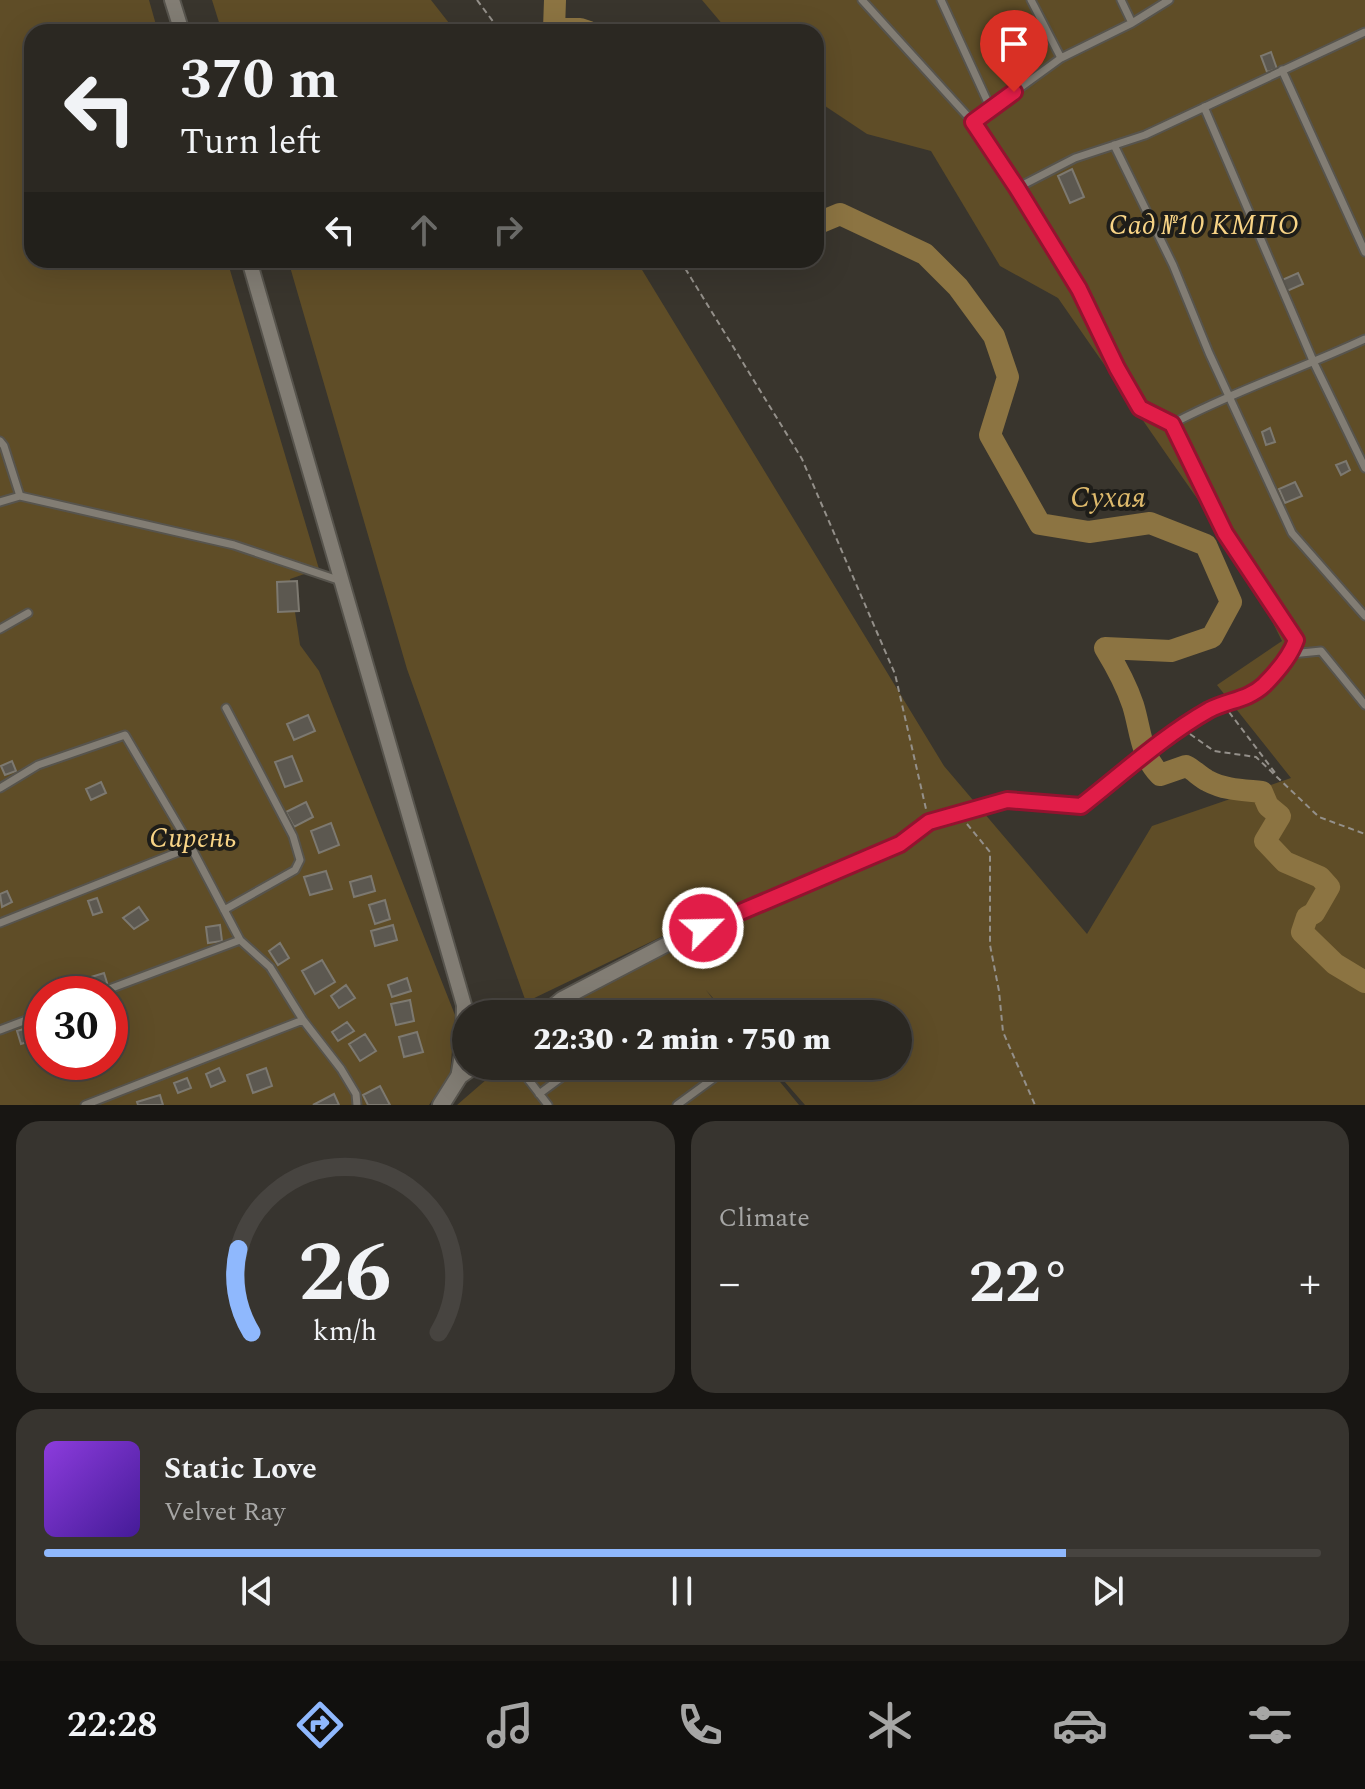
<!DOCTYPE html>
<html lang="en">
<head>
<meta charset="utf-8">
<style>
	body { margin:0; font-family:Spectral,serif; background:#37342f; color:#f1f3f6; height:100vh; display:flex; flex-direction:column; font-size:30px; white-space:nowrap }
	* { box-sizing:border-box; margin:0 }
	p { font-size:26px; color:#a6a6a5 }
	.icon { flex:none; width:44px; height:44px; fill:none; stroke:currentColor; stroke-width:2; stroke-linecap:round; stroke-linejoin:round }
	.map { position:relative; height:1105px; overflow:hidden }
	.drawer { display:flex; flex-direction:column; gap:16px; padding:16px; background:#181613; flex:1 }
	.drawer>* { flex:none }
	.banner { position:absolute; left:24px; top:24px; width:800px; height:244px; border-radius:24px; box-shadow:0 8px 32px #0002,0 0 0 2px #474440; background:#2b2822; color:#f1f3f6; overflow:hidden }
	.speed { position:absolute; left:24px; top:976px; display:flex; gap:16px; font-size:40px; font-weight:700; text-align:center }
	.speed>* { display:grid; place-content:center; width:104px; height:104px; border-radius:50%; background:#2b2822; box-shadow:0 8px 32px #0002,0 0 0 2px #474440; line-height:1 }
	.speed .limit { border:12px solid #d22; background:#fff; color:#111 }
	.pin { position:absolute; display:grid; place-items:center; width:68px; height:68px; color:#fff; margin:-82px -34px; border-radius:50% 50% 50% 0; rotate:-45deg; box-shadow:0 0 8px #0007 }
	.pin .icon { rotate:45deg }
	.me { position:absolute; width:88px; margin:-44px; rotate:67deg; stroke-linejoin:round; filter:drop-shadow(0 0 6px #0008) }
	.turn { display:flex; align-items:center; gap:28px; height:168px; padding:0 24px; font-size:36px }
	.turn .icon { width:104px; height:104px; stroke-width:2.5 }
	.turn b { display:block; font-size:56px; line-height:68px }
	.lanes { display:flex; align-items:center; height:76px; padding:0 24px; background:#0003; justify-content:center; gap:40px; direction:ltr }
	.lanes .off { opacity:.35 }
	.big { font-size:60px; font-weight:800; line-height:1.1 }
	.drawer .widget { flex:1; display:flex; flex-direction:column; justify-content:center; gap:12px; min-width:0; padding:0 28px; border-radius:24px; background:#37342f }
	.drawer .dial { align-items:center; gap:0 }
	.dial svg { height:208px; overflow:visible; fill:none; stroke:#474440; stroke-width:7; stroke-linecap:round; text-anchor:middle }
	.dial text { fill:#f1f3f6; stroke:none }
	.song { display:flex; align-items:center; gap:24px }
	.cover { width:96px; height:96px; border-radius:12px; background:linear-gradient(135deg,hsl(270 70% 55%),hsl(260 70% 35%)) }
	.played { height:8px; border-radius:4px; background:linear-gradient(90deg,#8fb8fd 80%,#474440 80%) }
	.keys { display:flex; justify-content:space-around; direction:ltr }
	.heat { display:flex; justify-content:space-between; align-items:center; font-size:44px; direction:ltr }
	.drawer .tiles { flex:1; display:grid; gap:16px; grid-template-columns:1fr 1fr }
	.widget:last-child { grid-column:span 2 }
	.trip { position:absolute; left:452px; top:1000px; width:460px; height:80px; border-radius:40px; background:#2b2822; box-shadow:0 8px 32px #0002,0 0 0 2px #474440; font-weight:800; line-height:80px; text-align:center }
	.tabs { display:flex; height:128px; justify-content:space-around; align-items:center; background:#11100e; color:#a6a6a5 }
	.tabs .icon { width:56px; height:56px }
	.tabs .on { color:#8fb8fd }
	.tabs b { font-size:36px; color:#f1f3f6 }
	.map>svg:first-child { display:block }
	.green { fill:#5f4d27; fill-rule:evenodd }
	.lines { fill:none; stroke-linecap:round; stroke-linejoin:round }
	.river { stroke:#8c7442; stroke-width:22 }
	.building { fill:#5c5850; stroke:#7d7970; stroke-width:2 }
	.service-casing { stroke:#57544d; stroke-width:11 }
	.minor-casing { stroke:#57544d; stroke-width:18 }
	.tertiary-casing { stroke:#57544d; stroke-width:20 }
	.path { stroke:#94908a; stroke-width:2; stroke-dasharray:6 4; stroke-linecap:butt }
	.service { stroke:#827d74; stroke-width:7 }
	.minor { stroke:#827d74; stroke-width:14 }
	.tertiary { stroke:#827d74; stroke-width:16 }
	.route-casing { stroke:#92132f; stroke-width:20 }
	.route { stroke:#e11d48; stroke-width:14 }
	.labels { text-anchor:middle; stroke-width:8; stroke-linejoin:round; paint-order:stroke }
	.park-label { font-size:28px; font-style:italic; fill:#f8d486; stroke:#1e1d19 }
	.water-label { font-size:30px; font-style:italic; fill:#deba6c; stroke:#1e1d19 }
</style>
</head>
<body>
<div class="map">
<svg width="1365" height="1105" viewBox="0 0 1365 1105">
	<rect width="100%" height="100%" fill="#39352d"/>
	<path class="green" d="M0,0H149L158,32H32V260H227L319,569L290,579L300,645L319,671L455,1015L450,1074L429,1105H0ZM42,994H110V1062H42Z
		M212,0H431L456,32H222Z
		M702,0H1365V1105H805L771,1066H898V1014H727L706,990L724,1014H562L576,1002L669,947L663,936L526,1002L407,669L288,260H636L944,766L1087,934L1152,826L1291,778L1217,685L1282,641L1246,569L1058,298L1000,266L931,151L867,134L816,100V32H729Z
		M502,1066H767L799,1105H457Z"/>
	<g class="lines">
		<path class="river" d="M555,0L554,29H580L589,32
			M816,224L840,214L925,254L958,287L994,336L1008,377L990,435L1040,524L1089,532L1150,523L1206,545L1231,602L1212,637L1171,651L1105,648C1116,666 1126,684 1133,705C1141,731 1140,754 1160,775L1186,766C1194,770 1200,777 1208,781C1225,790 1243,790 1262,792L1268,806L1280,816L1265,841L1285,862L1320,877L1329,887L1314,913L1307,917L1302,932L1335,964L1365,982"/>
	</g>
	<path class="building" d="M1271,52L1277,69L1267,72L1261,56Z
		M1072,169L1084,197L1070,203L1058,176Z
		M1298,273L1303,284L1287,291L1282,280Z
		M1270,428L1275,442L1266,445L1262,432Z
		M1346,461L1350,470L1341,475L1336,465Z
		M1295,482L1302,496L1285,503L1279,489Z
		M297,581L299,611L278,612L277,582Z
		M308,715L315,731L294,740L287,724Z
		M292,756L302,781L285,787L275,762Z
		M12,761L16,771L5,775L1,766Z
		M101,782L106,793L91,800L86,789Z
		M306,802L313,817L294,827L286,812Z
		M331,823L339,845L319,853L311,831Z
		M326,871L332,889L310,895L304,877Z
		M371,876L375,891L354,897L350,882Z
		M7,891L12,902L2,907L0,894Z
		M97,898L102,912L93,915L88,901Z
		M385,900L390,919L375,924L369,905Z
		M139,907L148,920L134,929L123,918Z
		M220,925L222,941L208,943L206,927Z
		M393,925L397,940L375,946L371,931Z
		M280,943L289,958L278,965L269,951Z
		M322,960L335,982L315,994L302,971Z
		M104,973L108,986L92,991L88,978Z
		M407,978L411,991L392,997L388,985Z
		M346,985L355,998L339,1008L331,996Z
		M410,1000L414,1021L396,1025L391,1004Z
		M347,1022L354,1031L338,1041L332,1032Z
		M33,1026L37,1039L21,1044L17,1031Z
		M417,1032L423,1052L404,1057L399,1037Z
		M365,1034L376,1051L360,1061L349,1044Z
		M219,1068L225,1081L211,1087L206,1074Z
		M266,1068L272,1086L253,1093L247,1075Z
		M187,1078L191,1088L178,1093L174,1083Z
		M380,1086L390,1105H368L363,1095Z
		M334,1094L339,1105H313Z
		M160,1095L163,1105H138L137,1102Z"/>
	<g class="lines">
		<defs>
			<path id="service" d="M862,0L973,122L1017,188L1079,289L1117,368L1140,408L1172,424L1225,533L1296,640L1291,654L1263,686L1247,697L1209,710L1135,763
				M941,0L991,109
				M1031,0L1061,58
				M1121,0L1132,23
				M1282,70L1365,252
				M1204,107L1314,363L1365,468
				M973,122L1061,58L1132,23L1169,0
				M1114,145L1173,265L1209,353L1292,533L1365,616
				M1017,188L1075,158L1145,135L1365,32
				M1172,424C1234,391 1301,369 1365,339
				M0,441L4,446L20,496
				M0,502L20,496L234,545L341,581
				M0,629L28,613
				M1291,654L1321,651L1365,705
				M0,788L38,765L125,735L191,847L240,940L270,967L303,1020L341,1069L356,1094L357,1105
				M224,910L295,870L300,860L293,836L226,708
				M0,923L191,847
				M96,994L240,940
				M650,1014L657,1009
				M0,1030L42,1014
				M518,1066L548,1105
				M539,1094L577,1066
				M85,1105L303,1020
				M677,1105L714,1078"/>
			<path id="minor" d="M172,0L182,32
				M249,260L464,1005L463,1049L458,1078
				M544,1014L562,999L675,940L900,844L929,822L1007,800L1081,806L1135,763
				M458,1078L475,1066"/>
			<path id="tertiary" d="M441,1105L458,1078"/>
		</defs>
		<use href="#service" class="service-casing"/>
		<use href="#minor" class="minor-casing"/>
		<use href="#tertiary" class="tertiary-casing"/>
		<path class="path" d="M477,0L501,32
			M680,260L802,459L895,674L926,809
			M1229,712L1276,774
			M1190,734L1214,751L1256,757L1319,817L1365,834
			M967,824L990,852V945L999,991L1003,1032L1035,1105"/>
		<use href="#service" class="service"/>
		<use href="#minor" class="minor"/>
		<use href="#tertiary" class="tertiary"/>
	</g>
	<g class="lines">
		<defs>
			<path id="route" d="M703,928L900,844L929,822L1007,800L1081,806C1122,774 1163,736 1209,710C1228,700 1248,700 1264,685C1277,672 1290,657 1296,640L1225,533L1172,424L1140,408L1117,368L1079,289L1017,188L973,122L1014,92"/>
		</defs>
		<use href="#route" class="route-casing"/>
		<use href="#route" class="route"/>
	</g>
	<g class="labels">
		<g class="park-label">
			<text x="1204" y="234">Сад №10 КМПО</text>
			<text x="193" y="847">Сирень</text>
		</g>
		<g class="water-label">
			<text x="1108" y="507">Сухая</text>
		</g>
	</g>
</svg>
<div class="speed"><div class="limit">30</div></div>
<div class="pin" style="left:1014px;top:92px;background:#d93025"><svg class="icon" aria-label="arrive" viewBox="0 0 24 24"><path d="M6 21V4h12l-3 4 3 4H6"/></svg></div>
<svg class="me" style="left:703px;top:928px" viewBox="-20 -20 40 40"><circle r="17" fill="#e11d48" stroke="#fff" stroke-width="3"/><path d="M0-11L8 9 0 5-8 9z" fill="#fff"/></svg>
<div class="trip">22:30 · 2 min · 750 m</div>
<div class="banner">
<div class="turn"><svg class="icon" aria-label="left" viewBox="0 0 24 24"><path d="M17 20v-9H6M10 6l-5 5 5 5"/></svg><div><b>370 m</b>Turn left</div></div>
<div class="lanes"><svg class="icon" aria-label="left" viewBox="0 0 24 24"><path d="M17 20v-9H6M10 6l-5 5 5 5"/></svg><svg class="icon off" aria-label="ahead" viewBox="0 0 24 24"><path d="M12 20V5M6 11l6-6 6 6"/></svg><svg class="icon off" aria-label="right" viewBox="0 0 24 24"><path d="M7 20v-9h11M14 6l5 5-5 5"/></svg></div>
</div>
</div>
<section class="drawer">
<div class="tiles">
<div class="widget dial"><svg viewBox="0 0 100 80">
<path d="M14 69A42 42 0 1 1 86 69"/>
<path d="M14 69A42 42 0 0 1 9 37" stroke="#8fb8fd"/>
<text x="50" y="56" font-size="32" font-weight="700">26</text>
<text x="50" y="72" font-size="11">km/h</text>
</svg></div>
<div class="widget"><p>Climate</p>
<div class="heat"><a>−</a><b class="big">22°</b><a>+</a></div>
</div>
<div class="widget">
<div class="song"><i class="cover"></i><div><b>Static Love</b><p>Velvet Ray</p></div></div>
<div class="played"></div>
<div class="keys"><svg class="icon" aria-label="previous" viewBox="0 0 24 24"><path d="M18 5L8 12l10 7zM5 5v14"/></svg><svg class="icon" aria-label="pause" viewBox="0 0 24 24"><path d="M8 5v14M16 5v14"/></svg><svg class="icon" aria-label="next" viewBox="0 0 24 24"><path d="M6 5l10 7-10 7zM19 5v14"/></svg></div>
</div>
</div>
</section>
<nav class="tabs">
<b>22:28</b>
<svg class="icon on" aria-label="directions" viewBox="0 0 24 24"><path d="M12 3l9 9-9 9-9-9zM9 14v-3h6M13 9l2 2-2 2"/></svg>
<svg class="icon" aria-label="music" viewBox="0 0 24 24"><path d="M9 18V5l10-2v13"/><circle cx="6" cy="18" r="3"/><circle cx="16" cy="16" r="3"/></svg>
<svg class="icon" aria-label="phone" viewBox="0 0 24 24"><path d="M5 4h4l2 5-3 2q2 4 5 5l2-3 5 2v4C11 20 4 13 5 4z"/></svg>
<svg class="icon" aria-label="climate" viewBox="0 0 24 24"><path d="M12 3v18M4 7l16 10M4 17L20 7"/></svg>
<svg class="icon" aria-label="car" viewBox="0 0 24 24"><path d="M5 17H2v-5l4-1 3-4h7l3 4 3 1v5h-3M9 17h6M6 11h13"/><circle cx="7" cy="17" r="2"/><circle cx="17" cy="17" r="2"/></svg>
<svg class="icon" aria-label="filters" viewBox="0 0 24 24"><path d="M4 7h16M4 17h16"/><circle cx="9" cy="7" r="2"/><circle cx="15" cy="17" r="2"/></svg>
</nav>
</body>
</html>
